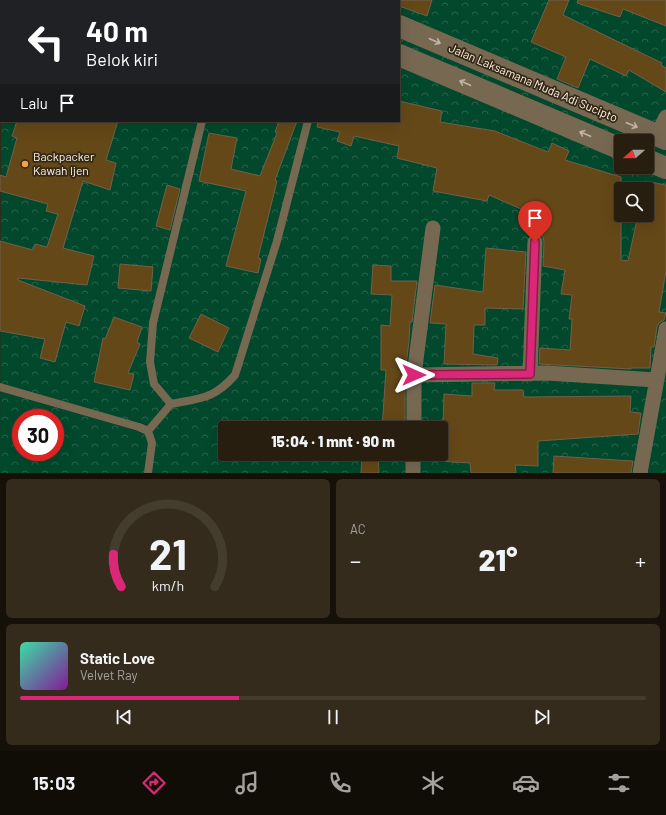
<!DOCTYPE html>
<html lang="id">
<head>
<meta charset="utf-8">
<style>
	body { margin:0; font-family:Barlow,sans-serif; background:#342b1d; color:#f1f3f6; height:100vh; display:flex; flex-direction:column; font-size:15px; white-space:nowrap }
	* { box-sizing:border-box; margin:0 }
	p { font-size:13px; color:#a5a29e }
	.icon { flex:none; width:22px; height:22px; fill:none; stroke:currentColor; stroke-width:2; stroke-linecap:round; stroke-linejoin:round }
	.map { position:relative; height:473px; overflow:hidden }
	.side { display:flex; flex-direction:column; gap:6px; padding:6px; background:#161008; flex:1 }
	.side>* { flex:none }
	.banner { position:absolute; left:0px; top:0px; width:400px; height:122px; box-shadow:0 4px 16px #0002,0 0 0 1px #443c2f; background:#202124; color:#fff; overflow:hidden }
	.needle { width:26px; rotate:249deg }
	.fabs { position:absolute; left:614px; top:134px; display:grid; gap:8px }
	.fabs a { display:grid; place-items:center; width:40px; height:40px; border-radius:4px; background:#281e0f; box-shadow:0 4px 16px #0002,0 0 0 1px #443c2f; font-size:20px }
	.speed { position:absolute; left:12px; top:409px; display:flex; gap:8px; font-size:20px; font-weight:700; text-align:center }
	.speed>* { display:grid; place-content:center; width:52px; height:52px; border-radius:50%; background:#281e0f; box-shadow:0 4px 16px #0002,0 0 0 1px #443c2f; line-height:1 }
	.speed .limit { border:6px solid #d22; background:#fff; color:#111 }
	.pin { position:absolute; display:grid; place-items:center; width:34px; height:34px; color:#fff; margin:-41px -17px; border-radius:50% 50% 50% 0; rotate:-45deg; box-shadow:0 0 4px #0007 }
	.pin .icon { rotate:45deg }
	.me { position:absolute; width:44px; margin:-22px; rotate:90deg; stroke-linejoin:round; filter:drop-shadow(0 0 3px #0008) }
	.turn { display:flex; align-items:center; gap:14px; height:84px; padding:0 20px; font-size:18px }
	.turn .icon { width:52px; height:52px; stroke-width:2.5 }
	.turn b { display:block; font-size:28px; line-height:34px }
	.then { display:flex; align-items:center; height:38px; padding:0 20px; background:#0003; gap:8px; font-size:15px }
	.big { font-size:30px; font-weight:800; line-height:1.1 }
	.side .card { flex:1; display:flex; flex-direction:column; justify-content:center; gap:6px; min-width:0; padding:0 14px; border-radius:6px; background:#342b1d }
	.side .dial { align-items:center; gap:0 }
	.dial svg { height:104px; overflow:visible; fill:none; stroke:#443c2f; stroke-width:7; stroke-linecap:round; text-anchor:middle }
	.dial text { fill:#f1f3f6; stroke:none }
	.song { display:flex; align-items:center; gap:12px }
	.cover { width:48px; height:48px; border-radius:6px; background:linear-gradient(135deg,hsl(160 70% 55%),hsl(290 70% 35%)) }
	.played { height:4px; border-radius:2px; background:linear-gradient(90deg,#db2777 35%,#443c2f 35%) }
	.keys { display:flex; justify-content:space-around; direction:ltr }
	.heat { display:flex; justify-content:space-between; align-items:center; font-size:22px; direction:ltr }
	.side .tiles { flex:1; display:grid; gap:6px; grid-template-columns:1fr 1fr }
	.card:last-child { grid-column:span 2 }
	.trip { position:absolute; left:218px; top:421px; width:230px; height:40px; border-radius:4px; background:#281e0f; box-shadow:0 4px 16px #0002,0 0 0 1px #443c2f; font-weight:800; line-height:40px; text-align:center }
	.menu { display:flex; height:64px; justify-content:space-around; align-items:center; background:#100c06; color:#a5a29e }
	.menu .icon { width:28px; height:28px }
	.menu .current { color:#db2777 }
	.menu b { font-size:18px; color:#f1f3f6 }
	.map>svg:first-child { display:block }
	.park { fill:url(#park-crowns); fill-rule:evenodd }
	.building { fill:#654818; stroke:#70604b }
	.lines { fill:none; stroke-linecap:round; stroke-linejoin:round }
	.service { stroke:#776852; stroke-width:8 }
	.minor { stroke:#776852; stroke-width:15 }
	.tertiary { stroke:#776852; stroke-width:19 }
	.secondary { stroke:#776852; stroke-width:22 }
	.oneway { stroke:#c0b4a4 }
	.route-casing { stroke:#8e194d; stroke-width:10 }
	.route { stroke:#db2777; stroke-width:7 }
	.poi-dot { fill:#f6a247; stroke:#352814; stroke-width:1.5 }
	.labels { text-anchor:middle; stroke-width:3.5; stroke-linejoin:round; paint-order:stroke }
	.street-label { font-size:12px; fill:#fcf3e7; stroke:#352814 }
	.poi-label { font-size:12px; fill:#fcf3e7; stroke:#352814; text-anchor:start }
</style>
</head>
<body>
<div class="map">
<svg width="666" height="473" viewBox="0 0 666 473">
	<defs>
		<pattern id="park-crowns" width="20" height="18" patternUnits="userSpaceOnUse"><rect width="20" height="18" fill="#01482c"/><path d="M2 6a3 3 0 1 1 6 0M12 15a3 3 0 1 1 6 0" fill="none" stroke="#27634b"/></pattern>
	</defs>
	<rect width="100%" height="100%" fill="#352814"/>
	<path class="park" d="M23,0H666V473H0L1,115V121H399V1ZM621,141H647V167H621ZM621,189H647V215H621ZM21,418H55V452H21ZM225,428H441V454H225Z"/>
	<path class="building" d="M388,0H432L427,16L399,6V1Z
		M549,0H569L563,15L662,63L661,65L666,68V92L629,70L626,76L590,59L578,88L557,79L566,57L531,42Z
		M578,0H666V26L623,9L620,17L577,3Z
		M399,101L442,111L440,122L495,131L548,152L552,143L569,151L565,160L621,177V260L628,261L638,215H647V189H644L645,181L666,185V271L659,312L666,313L664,320L659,323L657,327L654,347H651L650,368H631V369L539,364L540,348L570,350L572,319H569L572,295L561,294L565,270L543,266L544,242L543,237L537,234V216L489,195L487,201L433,191L437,168L397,158L399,146L354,136L351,146L337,141L340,132L317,127L318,121H399Z
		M17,121H118L106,160L116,163L110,190L83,181L63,248L94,256L87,285L18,278V280L85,306L79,326L66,322L55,362L40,358L45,339L0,331V241L33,250L35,244L47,247L58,214L46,211L48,204L0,191V175L6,177L17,138L12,136Z
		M279,121H297L275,180L277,181L258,258L261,259L258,273L226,266L246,191L199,181L209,133L237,138L231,169L260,176L277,133L275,132Z
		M167,185L180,189L170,230L156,226Z
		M486,248L526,252L523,309L485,308V325H474L473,354L498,358L497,365L444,364L446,324L430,323L435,285L483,292Z
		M120,264L153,267L151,291L118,288Z
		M373,265L391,266V281H417L412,322H410L409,341L405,374V428H382L386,370H381V325L390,326L392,295L371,294Z
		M201,314L229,328L218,352L189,338Z
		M114,317L142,327L137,342L140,344L128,373L134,374L130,390L94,382L103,338L105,339Z
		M472,383H495L494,390H523L524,397L631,396L630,412L641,413L638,434L538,441V466L515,465L516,473H471L470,463L422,460V454H441V428H423V426H443L444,394L472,396Z
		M362,454H378L379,473H361Z
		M380,454H404V460H380Z
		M554,456L633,461L631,473H553Z"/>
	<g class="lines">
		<path class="service" d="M231,1V0
			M202,121L153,323L150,362L154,384L171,404C201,398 214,399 235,375L277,241L308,121
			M0,387L139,427L148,431L152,443L148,473
			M148,431L171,404"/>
		<path class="minor" d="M657,135L666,117
			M530,374L535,242
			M414,375L433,228
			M414,428V375L547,373L656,380
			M413,473V454
			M640,473L666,329"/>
		<path class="tertiary" d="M11,1V0
			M0,38L1,35"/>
		<path class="secondary" d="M264,0L266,1
			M334,0L337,1
			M399,26L666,139
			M399,55L621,149
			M647,160L666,168"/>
	</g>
	<defs><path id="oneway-shaft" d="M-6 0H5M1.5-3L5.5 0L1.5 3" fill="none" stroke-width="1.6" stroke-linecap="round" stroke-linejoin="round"/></defs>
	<g class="oneway">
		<use href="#oneway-shaft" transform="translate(435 41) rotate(23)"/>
		<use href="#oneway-shaft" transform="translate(465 83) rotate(-157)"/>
		<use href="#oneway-shaft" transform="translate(632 125) rotate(23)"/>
		<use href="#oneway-shaft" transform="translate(585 134) rotate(-157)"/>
	</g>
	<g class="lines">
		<defs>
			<path id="route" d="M414,375L530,374L535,242"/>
		</defs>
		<use href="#route" class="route-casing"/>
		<use href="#route" class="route"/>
	</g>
	<circle class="poi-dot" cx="25" cy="164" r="4"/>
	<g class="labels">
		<g class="street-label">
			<text transform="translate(533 83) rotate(23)" y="4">Jalan Laksamana Muda Adi Sucipto</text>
		</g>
		<g class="poi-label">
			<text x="33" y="161">Backpacker<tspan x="33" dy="14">Kawah Ijen</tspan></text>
		</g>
	</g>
</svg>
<div class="fabs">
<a><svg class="needle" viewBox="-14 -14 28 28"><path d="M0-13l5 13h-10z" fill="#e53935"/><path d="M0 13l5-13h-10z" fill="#a5a29e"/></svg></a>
<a><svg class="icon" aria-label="search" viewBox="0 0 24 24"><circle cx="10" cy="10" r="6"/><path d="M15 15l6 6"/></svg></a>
</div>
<div class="speed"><div class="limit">30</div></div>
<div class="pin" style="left:535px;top:242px;background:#d93025"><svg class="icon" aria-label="arrive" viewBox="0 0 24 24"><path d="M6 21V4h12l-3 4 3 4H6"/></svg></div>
<svg class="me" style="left:414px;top:375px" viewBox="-20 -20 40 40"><path d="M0-17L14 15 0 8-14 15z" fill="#db2777" stroke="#fff" stroke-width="4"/></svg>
<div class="trip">15:04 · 1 mnt · 90 m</div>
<div class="banner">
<div class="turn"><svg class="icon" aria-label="left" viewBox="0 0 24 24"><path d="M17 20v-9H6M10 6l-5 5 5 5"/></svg><div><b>40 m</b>Belok kiri</div></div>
<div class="then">Lalu<svg class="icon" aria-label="arrive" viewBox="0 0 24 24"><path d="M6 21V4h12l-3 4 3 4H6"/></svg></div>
</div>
</div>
<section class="side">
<div class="tiles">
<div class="card dial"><svg viewBox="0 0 100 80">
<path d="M14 69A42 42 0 1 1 86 69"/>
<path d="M14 69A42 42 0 0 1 8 44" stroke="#db2777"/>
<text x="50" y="56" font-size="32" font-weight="700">21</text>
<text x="50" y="72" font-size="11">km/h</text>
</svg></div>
<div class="card"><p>AC</p>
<div class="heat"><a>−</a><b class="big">21°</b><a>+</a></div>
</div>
<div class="card">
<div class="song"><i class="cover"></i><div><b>Static Love</b><p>Velvet Ray</p></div></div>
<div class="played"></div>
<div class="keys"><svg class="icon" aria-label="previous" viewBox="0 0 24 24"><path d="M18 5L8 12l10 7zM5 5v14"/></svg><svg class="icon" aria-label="pause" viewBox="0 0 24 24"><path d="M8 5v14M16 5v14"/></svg><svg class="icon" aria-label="next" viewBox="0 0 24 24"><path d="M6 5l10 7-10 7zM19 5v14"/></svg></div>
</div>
</div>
</section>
<nav class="menu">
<b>15:03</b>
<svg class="icon current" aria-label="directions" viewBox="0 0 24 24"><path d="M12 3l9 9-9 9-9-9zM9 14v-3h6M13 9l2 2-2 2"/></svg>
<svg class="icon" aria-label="music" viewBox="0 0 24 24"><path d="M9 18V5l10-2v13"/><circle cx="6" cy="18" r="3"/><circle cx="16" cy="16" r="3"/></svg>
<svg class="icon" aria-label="phone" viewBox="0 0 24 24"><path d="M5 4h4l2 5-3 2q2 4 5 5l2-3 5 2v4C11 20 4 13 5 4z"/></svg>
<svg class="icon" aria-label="climate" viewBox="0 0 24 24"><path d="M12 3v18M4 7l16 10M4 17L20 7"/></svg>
<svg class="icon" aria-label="car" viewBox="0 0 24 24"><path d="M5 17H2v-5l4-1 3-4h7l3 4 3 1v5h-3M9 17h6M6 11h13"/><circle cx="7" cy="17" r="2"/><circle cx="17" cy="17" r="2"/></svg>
<svg class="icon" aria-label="filters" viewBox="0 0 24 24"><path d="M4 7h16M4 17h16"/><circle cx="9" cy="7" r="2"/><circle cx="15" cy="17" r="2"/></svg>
</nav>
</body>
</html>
